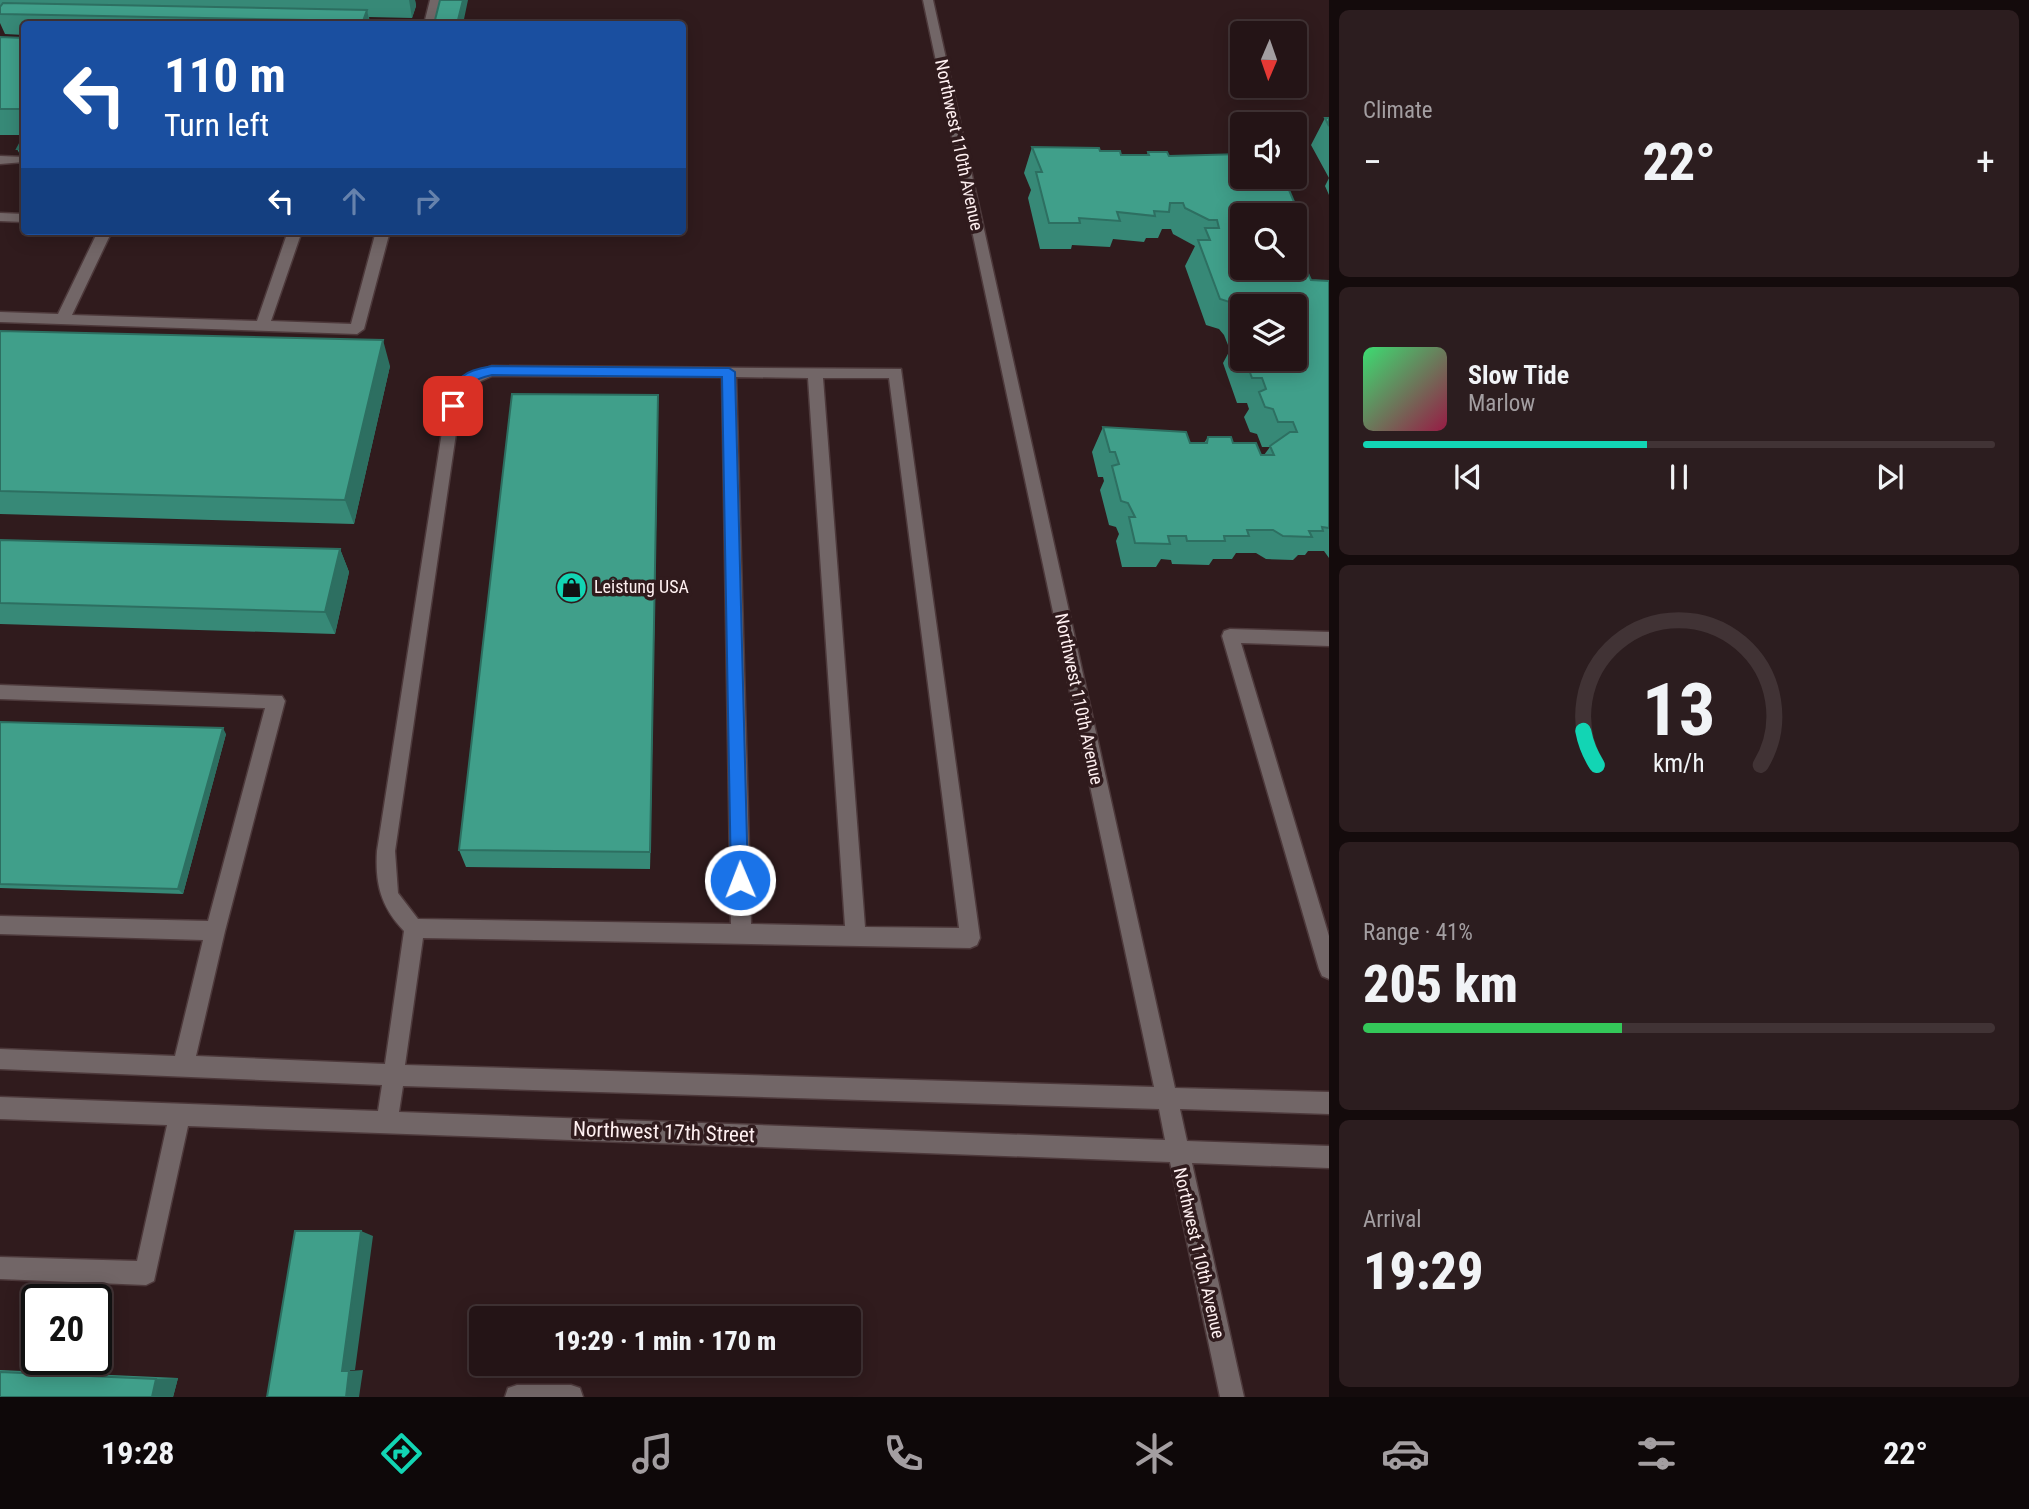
<!DOCTYPE html>
<html lang="en">
<head>
<meta charset="utf-8">
<style>
	body { margin:0; font-family:"Roboto Condensed",sans-serif; background:#2c1d1f; color:#f1f3f6; height:100vh; display:flex; flex-direction:column; font-size:26px; white-space:nowrap }
	* { box-sizing:border-box; margin:0 }
	p { font-size:23px; color:#a39ea1 }
	.icon { flex:none; width:38px; height:38px; fill:none; stroke:currentColor; stroke-width:2; stroke-linecap:round; stroke-linejoin:round }
	.map { position:relative; flex:1; overflow:hidden }
	.drawer { display:flex; flex-direction:column; gap:10px; padding:10px; background:#140b0c; width:700px }
	.drawer>* { flex:none }
	.guide { position:absolute; left:21px; top:21px; width:665px; height:214px; border-radius:7px; box-shadow:0 4px 18px #0003,0 0 0 2px #413335; background:#1a4fa0; color:#fff; overflow:hidden }
	.needle { width:46px; rotate:182deg }
	.controls { position:absolute; left:1230px; top:21px; display:grid; gap:14px }
	.controls a { display:grid; place-items:center; width:77px; height:77px; border-radius:7px; background:#241416; box-shadow:0 4px 18px #0003,0 0 0 2px #413335; font-size:35px }
	.speed { position:absolute; left:21px; top:1284px; display:flex; gap:14px; font-size:35px; font-weight:700; text-align:center }
	.speed>* { display:grid; place-content:center; width:91px; height:91px; border-radius:50%; background:#241416; box-shadow:0 4px 18px #0003,0 0 0 2px #413335; line-height:1 }
	.speed .limit { border:4px solid #111; border-radius:10px; background:#fff; color:#111 }
	.pin { position:absolute; display:grid; place-items:center; width:60px; height:60px; color:#fff; margin:-30px; border-radius:14px; box-shadow:0 4px 10px #0006 }
	.me { position:absolute; width:77px; margin:-38px; rotate:359deg; stroke-linejoin:round; filter:drop-shadow(0 0 5px #0008) }
	.turn { display:flex; align-items:center; gap:24px; height:147px; padding:0 28px; font-size:32px }
	.turn .icon { width:91px; height:91px; stroke-width:2.5 }
	.turn b { display:block; font-size:49px; line-height:60px }
	.lanes { display:flex; align-items:center; height:66px; padding:0 28px; background:#0003; justify-content:center; gap:35px; direction:ltr }
	.lanes .off { opacity:.35 }
	.big { font-size:52px; font-weight:800; line-height:1.1 }
	.drawer .card { flex:1; display:flex; flex-direction:column; justify-content:center; gap:10px; min-width:0; padding:0 24px; border-radius:10px; background:#2c1d1f }
	.drawer .dial { align-items:center; gap:0 }
	.dial svg { height:182px; overflow:visible; fill:none; stroke:#413335; stroke-width:7; stroke-linecap:round; text-anchor:middle }
	.dial text { fill:#f1f3f6; stroke:none }
	.song { display:flex; align-items:center; gap:21px }
	.cover { width:84px; height:84px; border-radius:10px; background:linear-gradient(135deg,hsl(140 70% 55%),hsl(340 70% 35%)) }
	.played { height:7px; border-radius:4px; background:linear-gradient(90deg,#12d5b4 45%,#413335 45%) }
	.keys { display:flex; justify-content:space-around; direction:ltr }
	.heat { display:flex; justify-content:space-between; align-items:center; font-size:38px; direction:ltr }
	.charge { height:10px; border-radius:5px; background:linear-gradient(90deg,#34c759 41%,#413335 0) }
	.trip { position:absolute; left:469px; top:1306px; width:392px; height:70px; border-radius:7px; background:#241416; box-shadow:0 4px 18px #0003,0 0 0 2px #413335; font-weight:800; line-height:70px; text-align:center }
	.tabs { display:flex; height:112px; justify-content:space-around; align-items:center; background:#0e0809; color:#a39ea1 }
	.tabs .icon { width:49px; height:49px }
	.tabs .on { color:#12d5b4 }
	.tabs b { font-size:32px; color:#f1f3f6 }
	main { display:flex; flex:1; min-height:0 }
	.map>svg:first-child { display:block }
	.lines { fill:none; stroke-linecap:round; stroke-linejoin:round }
	.minor-casing { stroke:#4d393b; stroke-width:3 }
	.minor { fill:#726667; fill-rule:evenodd }
	.wall { fill:#378977; fill-rule:evenodd }
	.shaded-wall { fill:#2d6f61 }
	.building { fill:#409f8a; stroke:#2d6f61; stroke-width:2 }
	.route { fill:#1a73e8; stroke:#114b97; stroke-width:2 }
	.labels { text-anchor:middle; stroke-width:7; stroke-linejoin:round; paint-order:stroke }
	.street-label { font-size:18px; fill:#feeff0; stroke:#301b1d }
	.poi-label { font-size:18px; fill:#feeff0; stroke:#301b1d; text-anchor:start }
	.near-street-label { font-size:21px; fill:#feeff0; stroke:#301b1d }
</style>
</head>
<body>
<main>
<div class="map">
<svg width="1329" height="1397" viewBox="0 0 1329 1397">
	<rect width="100%" height="100%" fill="#301b1d"/>
	<g class="lines">
		<defs>
			<path id="minor" d="M430,0H440L435,24H424Z
				M923,0H933L1175,1088L1329,1092V1114L1180,1109L1187,1141L1329,1146V1168L1192,1163L1244,1397H1220L1170,1162L188,1126L154,1281L146,1285L0,1279V1257L137,1261L167,1125L0,1119V1097L378,1111L382,1085L0,1069V1049L175,1056L203,940L0,934V916L208,921L265,708L0,699V685L282,696L285,701L225,931L196,1056L385,1064L404,931C381,907 375,884 377,851L446,406L461,378L492,366L901,369L980,938L977,945L970,948L423,938L405,1065L1154,1087ZM492,376L722,377L731,924L418,919L398,893L395,851L460,406L472,385ZM736,377L808,378L845,926L751,924ZM823,378H889L959,928L865,927ZM403,1086L1159,1109L1165,1140L399,1112Z
				M0,156L24,157V162L0,164Z
				M0,213L24,214V222L0,221Z
				M98,231H112L72,315L257,321L288,231H302L271,321L351,324L376,231H390L364,329L357,334L0,322V312L58,314Z
				M1230,629L1329,632V646L1241,643L1329,936V979L1322,976L1319,969L1222,636L1224,631Z
				M517,1385H571L580,1388L583,1397H505L508,1388Z"/>
		</defs>
		<use href="#minor" class="minor-casing"/>
		<use href="#minor" class="minor"/>
	</g>
	<path class="wall" d="M0,0H415L416,6L412,18L369,17L370,24H24V35L5,34L0,23Z
		M0,37L24,38V135H0Z
		M1325,118H1329V195L1325,186L1329,178L1311,145Z
		M24,136V162L17,149Z
		M1032,147L1100,151L1121,155H1147L1148,152L1169,156L1242,177H1280L1278,181L1306,230L1304,233L1306,237L1295,256V215L1242,268L1311,280L1329,281V558L1324,551H1308L1305,555H1298L1293,560L1266,559L1256,553H1236L1232,559H1213L1209,565L1172,564L1171,560L1161,559L1156,567H1122L1116,541L1119,534L1116,527L1109,525L1100,490L1104,481L1103,477H1098L1092,452L1103,427L1190,443H1204L1208,437L1233,443L1261,455H1264L1270,447H1262L1257,434L1250,432L1244,417L1249,409L1247,403H1237L1223,363L1230,350L1224,335L1219,329L1206,325L1185,266L1195,246L1173,234L1171,229H1162L1158,238H1146L1144,242L1113,239L1110,247L1072,245L1071,249H1040L1028,198L1031,190L1024,173ZM1242,306L1295,359H1242Z
		M0,331L390,366L354,524L0,514Z
		M658,420L650,869L466,867L459,850Z
		M0,540L340,549L349,572L335,634L0,624Z
		M0,722L226,734L183,894L0,888Z
		M0,1370L178,1378L173,1397H0Z"/>
	<path class="shaded-wall" d="M409,0H415L416,6L412,18Z
		M463,0H468L463,24H457Z
		M367,10L370,24H364L363,21Z
		M383,340L390,366L354,524L345,500Z
		M658,395V420L650,869V852Z
		M340,549L349,572L335,634L325,612Z
		M223,728L226,734L183,894L178,889Z
		M361,1231L373,1236L355,1370L342,1371Z
		M363,1370L359,1397H346L349,1371Z
		M178,1378L173,1397H152L156,1379Z"/>
	<path class="building" d="M440,0H463L457,24H434Z
		M3,3L367,10L363,21L0,14V7Z
		M0,37L24,38V109H0Z
		M1325,118H1329V126Z
		M24,136V149H17Z
		M1032,147L1099,148L1100,151H1120L1121,155H1149L1148,152H1167L1169,156L1242,154V177H1276L1277,181L1289,190L1306,230H1302L1306,237H1295V215H1242V268L1305,267L1311,280L1329,281V528L1322,527L1323,531H1309L1312,537L1283,536L1273,530H1247L1249,536H1224L1225,541H1187L1186,536H1168L1170,544L1135,543L1129,517H1135L1128,503L1121,501L1112,466L1119,464L1115,452H1110L1103,427L1186,432L1190,443H1207L1208,437H1231L1233,443H1256L1261,455H1274L1270,446L1290,432H1297L1293,422H1278L1273,409L1265,407L1259,392L1266,389L1262,378H1252L1245,359H1295V306H1242V320L1238,309L1233,303L1220,299L1198,240H1210L1205,228H1219L1217,220H1209L1185,208L1183,203H1170L1169,212L1154,211L1155,216L1117,212L1120,221L1079,218L1080,223H1049L1036,172H1042Z
		M0,331L383,340L345,500L0,491Z
		M1242,334V353L1237,338Z
		M512,394L658,395L650,852L459,850Z
		M0,540L340,549L325,612L0,603Z
		M0,722L223,728L178,889L0,884Z
		M295,1231H361L342,1371H349L346,1397H267Z
		M0,1372L156,1379L152,1397H0Z"/>
	<path class="route" d="M492,366L729,368L735,372L748,880L746,886L740,889L734,886L731,880L722,377L492,375C465,381 469,388 458,409H449L447,406C457,376 461,372 492,366Z"/>
	<defs>
		<symbol id="shop-disc" viewBox="-11 -11 22 22"><circle r="9.5" fill="#12d5b4" stroke="#301b1d"/><path d="M-5-2.5h2.3a2.7 3.5 0 0 1 5.4 0H5L5.5 6h-11ZM-1.5-2.5h3a1.5 2.3 0 0 0-3 0Z" fill="#111"/></symbol>
	</defs>
	<g fill-rule="evenodd">
		<use href="#shop-disc" x="554" y="570" width="35" height="35"/>
	</g>
	<g class="labels">
		<g class="street-label">
			<text transform="translate(959 145) rotate(78)" y="6">Northwest 110th Avenue</text>
			<text transform="translate(1079 699) rotate(78)" y="6">Northwest 110th Avenue</text>
			<text transform="translate(1199 1253) rotate(77)" y="6">Northwest 110th Avenue</text>
		</g>
		<g class="poi-label">
			<text x="594" y="593">Leistung USA</text>
		</g>
		<g class="near-street-label">
			<text transform="translate(664 1132) rotate(2)" y="7">Northwest 17th Street</text>
		</g>
	</g>
</svg>
<div class="controls">
<a><svg class="needle" viewBox="-14 -14 28 28"><path d="M0-13l5 13h-10z" fill="#e53935"/><path d="M0 13l5-13h-10z" fill="#a39ea1"/></svg></a>
<a><svg class="icon" aria-label="sound" viewBox="0 0 24 24"><path d="M4 9h4l5-4v14l-5-4H4zM17 9q2 3 0 6"/></svg></a>
<a><svg class="icon" aria-label="search" viewBox="0 0 24 24"><circle cx="10" cy="10" r="6"/><path d="M15 15l6 6"/></svg></a>
<a><svg class="icon" aria-label="layers" viewBox="0 0 24 24"><path d="M12 4l9 5-9 5-9-5zM3 14l9 5 9-5"/></svg></a>
</div>
<div class="speed"><div class="limit">20</div></div>
<div class="pin" style="left:453px;top:406px;background:#d93025"><svg class="icon" aria-label="arrive" viewBox="0 0 24 24"><path d="M6 21V4h12l-3 4 3 4H6"/></svg></div>
<svg class="me" style="left:740px;top:880px" viewBox="-20 -20 40 40"><circle r="17" fill="#1a73e8" stroke="#fff" stroke-width="3"/><path d="M0-11L8 9 0 5-8 9z" fill="#fff"/></svg>
<div class="trip">19:29 · 1 min · 170 m</div>
<div class="guide">
<div class="turn"><svg class="icon" aria-label="left" viewBox="0 0 24 24"><path d="M17 20v-9H6M10 6l-5 5 5 5"/></svg><div><b>110 m</b>Turn left</div></div>
<div class="lanes"><svg class="icon" aria-label="left" viewBox="0 0 24 24"><path d="M17 20v-9H6M10 6l-5 5 5 5"/></svg><svg class="icon off" aria-label="ahead" viewBox="0 0 24 24"><path d="M12 20V5M6 11l6-6 6 6"/></svg><svg class="icon off" aria-label="right" viewBox="0 0 24 24"><path d="M7 20v-9h11M14 6l5 5-5 5"/></svg></div>
</div>
</div>
<section class="drawer">
<div class="card"><p>Climate</p>
<div class="heat"><a>−</a><b class="big">22°</b><a>+</a></div>
</div>
<div class="card">
<div class="song"><i class="cover"></i><div><b>Slow Tide</b><p>Marlow</p></div></div>
<div class="played"></div>
<div class="keys"><svg class="icon" aria-label="previous" viewBox="0 0 24 24"><path d="M18 5L8 12l10 7zM5 5v14"/></svg><svg class="icon" aria-label="pause" viewBox="0 0 24 24"><path d="M8 5v14M16 5v14"/></svg><svg class="icon" aria-label="next" viewBox="0 0 24 24"><path d="M6 5l10 7-10 7zM19 5v14"/></svg></div>
</div>
<div class="card dial"><svg viewBox="0 0 100 80">
<path d="M14 69A42 42 0 1 1 86 69"/>
<path d="M14 69A42 42 0 0 1 8 54" stroke="#12d5b4"/>
<text x="50" y="56" font-size="32" font-weight="700">13</text>
<text x="50" y="72" font-size="11">km/h</text>
</svg></div>
<div class="card"><p>Range · 41%</p><b class="big">205 km</b><div class="charge"></div></div>
<div class="card"><p>Arrival</p><b class="big">19:29</b></div>
</section>
</main>
<nav class="tabs">
<b>19:28</b>
<svg class="icon on" aria-label="directions" viewBox="0 0 24 24"><path d="M12 3l9 9-9 9-9-9zM9 14v-3h6M13 9l2 2-2 2"/></svg>
<svg class="icon" aria-label="music" viewBox="0 0 24 24"><path d="M9 18V5l10-2v13"/><circle cx="6" cy="18" r="3"/><circle cx="16" cy="16" r="3"/></svg>
<svg class="icon" aria-label="phone" viewBox="0 0 24 24"><path d="M5 4h4l2 5-3 2q2 4 5 5l2-3 5 2v4C11 20 4 13 5 4z"/></svg>
<svg class="icon" aria-label="climate" viewBox="0 0 24 24"><path d="M12 3v18M4 7l16 10M4 17L20 7"/></svg>
<svg class="icon" aria-label="car" viewBox="0 0 24 24"><path d="M5 17H2v-5l4-1 3-4h7l3 4 3 1v5h-3M9 17h6M6 11h13"/><circle cx="7" cy="17" r="2"/><circle cx="17" cy="17" r="2"/></svg>
<svg class="icon" aria-label="filters" viewBox="0 0 24 24"><path d="M4 7h16M4 17h16"/><circle cx="9" cy="7" r="2"/><circle cx="15" cy="17" r="2"/></svg>
<b>22°</b>
</nav>
</body>
</html>
